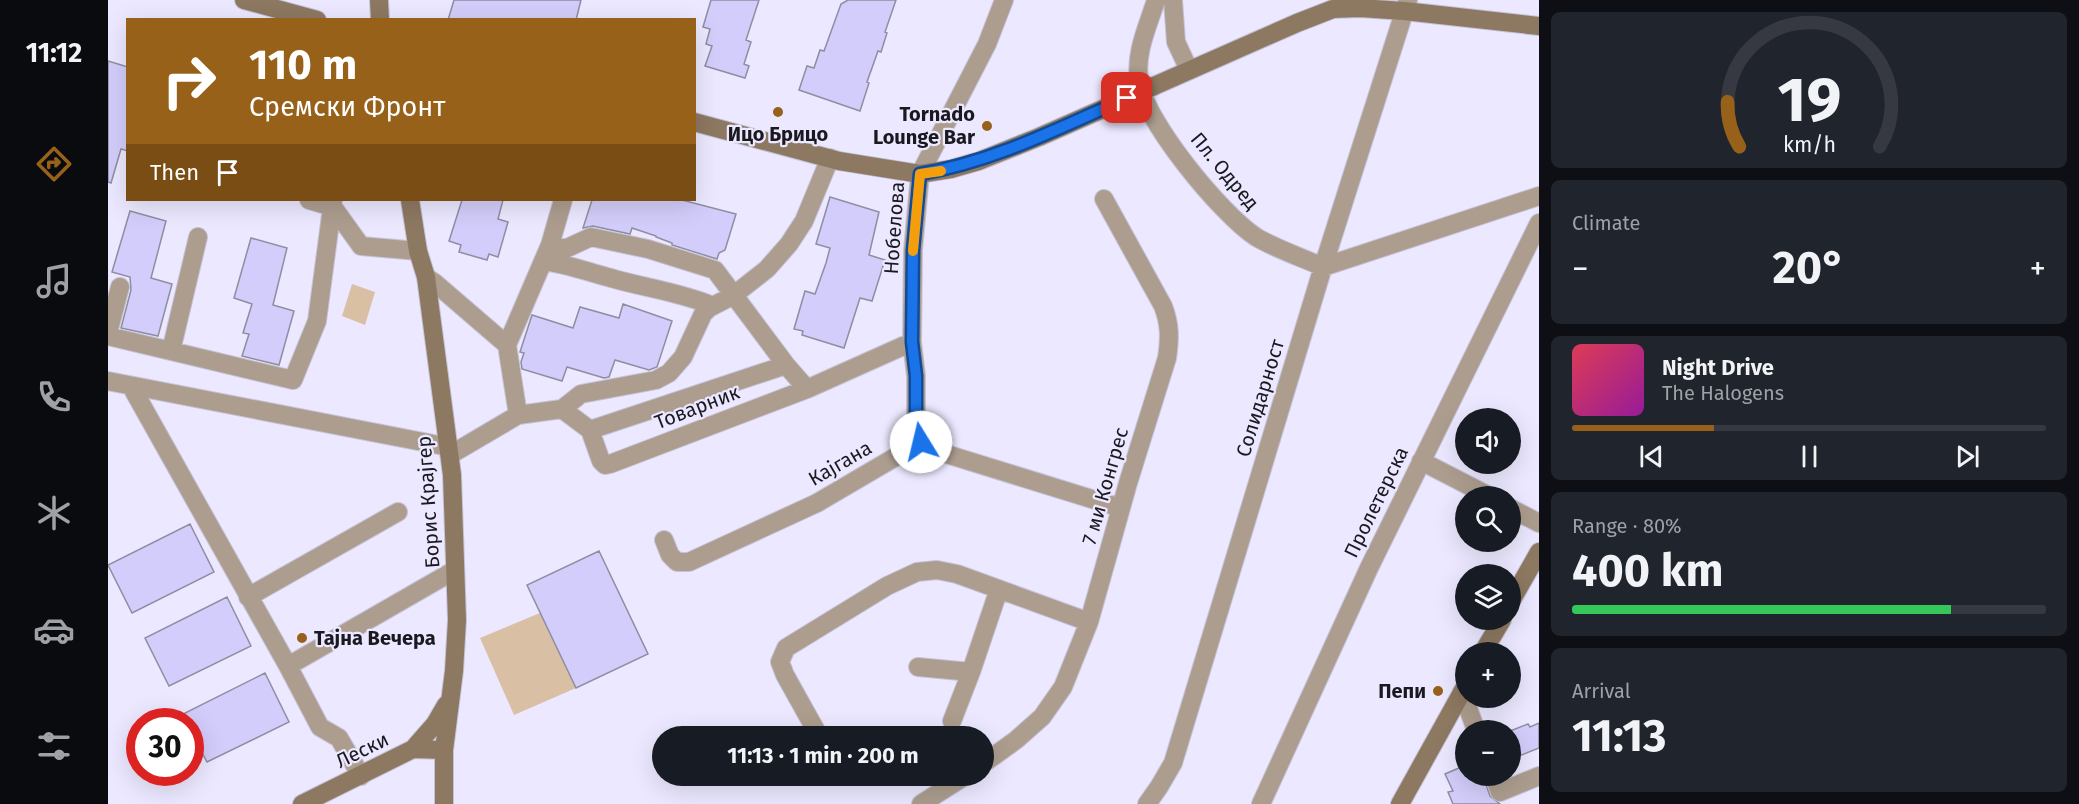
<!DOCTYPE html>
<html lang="en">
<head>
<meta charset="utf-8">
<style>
	body { margin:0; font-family:"Fira Sans",sans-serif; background:#20242c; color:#f1f3f6; height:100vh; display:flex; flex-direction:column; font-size:22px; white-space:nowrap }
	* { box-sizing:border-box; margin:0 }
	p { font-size:20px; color:#9ea1a6 }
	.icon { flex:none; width:33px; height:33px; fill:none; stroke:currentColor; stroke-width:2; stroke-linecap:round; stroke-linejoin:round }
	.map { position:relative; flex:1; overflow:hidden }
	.sheet { display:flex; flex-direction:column; gap:12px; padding:12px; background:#0d0f14; width:540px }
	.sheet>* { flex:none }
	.top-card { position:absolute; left:18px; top:18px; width:570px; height:183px; border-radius:0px; box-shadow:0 6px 24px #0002; background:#98611a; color:#fff; overflow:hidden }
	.buttons { position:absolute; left:1347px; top:408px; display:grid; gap:12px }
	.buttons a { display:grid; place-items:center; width:66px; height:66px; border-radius:50%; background:#171b24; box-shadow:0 6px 24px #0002; font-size:30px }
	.speed { position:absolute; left:18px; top:708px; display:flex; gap:12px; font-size:30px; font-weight:700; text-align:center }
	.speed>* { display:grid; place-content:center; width:78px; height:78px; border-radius:50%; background:#171b24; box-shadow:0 6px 24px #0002; line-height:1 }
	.speed .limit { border:9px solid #d22; background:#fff; color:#111 }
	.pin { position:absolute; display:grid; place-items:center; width:51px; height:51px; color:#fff; margin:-26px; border-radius:12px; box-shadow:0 3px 9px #0006 }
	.me { position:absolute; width:66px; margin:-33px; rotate:351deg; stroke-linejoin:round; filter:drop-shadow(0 0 4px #0008) }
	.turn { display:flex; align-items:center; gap:21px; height:126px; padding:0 24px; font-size:27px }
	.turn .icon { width:78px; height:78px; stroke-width:2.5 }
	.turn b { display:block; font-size:42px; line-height:51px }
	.then { display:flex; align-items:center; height:57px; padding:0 24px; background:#0003; gap:12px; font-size:22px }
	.big { font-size:45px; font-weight:700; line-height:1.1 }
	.sheet .card { flex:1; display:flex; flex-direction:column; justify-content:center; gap:9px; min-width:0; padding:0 21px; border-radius:9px; background:#20242c }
	.sheet .dial { align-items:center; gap:0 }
	.dial svg { height:156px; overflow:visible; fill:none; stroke:#363941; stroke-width:7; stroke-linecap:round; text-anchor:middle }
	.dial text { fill:#f1f3f6; stroke:none }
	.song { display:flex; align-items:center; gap:18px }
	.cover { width:72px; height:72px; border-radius:9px; background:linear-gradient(135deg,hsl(350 70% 55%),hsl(300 70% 35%)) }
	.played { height:6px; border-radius:3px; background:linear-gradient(90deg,#98611a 30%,#363941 30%) }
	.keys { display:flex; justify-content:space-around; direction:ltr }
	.heat { display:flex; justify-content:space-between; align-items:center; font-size:33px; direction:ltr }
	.charge { height:9px; border-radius:4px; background:linear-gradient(90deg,#34c759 80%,#363941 0) }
	.trip { position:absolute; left:544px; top:726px; width:342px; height:60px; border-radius:30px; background:#171b24; box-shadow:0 6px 24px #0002; font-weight:700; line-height:60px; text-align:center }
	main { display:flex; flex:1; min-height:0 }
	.menu { display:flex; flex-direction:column; width:108px; justify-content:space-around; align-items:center; background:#090b0e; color:#9ea1a6 }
	.menu .icon { width:42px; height:42px }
	.menu .active { color:#98611a }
	.menu b { font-size:27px; color:#f1f3f6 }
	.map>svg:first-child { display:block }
	.green { fill:#d9c0a5 }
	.building { fill:#d2cdfa; stroke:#8f8da1; stroke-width:1.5 }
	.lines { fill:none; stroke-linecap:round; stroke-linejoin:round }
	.street-casing { stroke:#c5c3d7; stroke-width:20 }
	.secondary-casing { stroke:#c5c3d7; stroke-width:20 }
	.street { stroke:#ac9d8e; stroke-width:18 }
	.secondary { stroke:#8d7861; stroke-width:18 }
	.secondary-bridge-casing { stroke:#c5c3d7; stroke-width:20; stroke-linecap:butt }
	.secondary-bridge { stroke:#8d7861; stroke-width:18 }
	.route-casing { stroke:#114b97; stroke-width:15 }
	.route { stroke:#1a73e8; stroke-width:10 }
	.slow { stroke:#f59e0b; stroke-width:10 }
	.poi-dot { fill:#98611a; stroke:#ebe8ff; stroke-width:2 }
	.labels { text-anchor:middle; stroke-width:4.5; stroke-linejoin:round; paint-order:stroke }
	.poi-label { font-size:20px; font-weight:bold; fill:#1a1920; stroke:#ebe8ff; text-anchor:end }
	.street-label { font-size:20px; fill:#1a1920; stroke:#ebe8ff }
</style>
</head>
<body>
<main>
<nav class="menu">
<b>11:12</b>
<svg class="icon active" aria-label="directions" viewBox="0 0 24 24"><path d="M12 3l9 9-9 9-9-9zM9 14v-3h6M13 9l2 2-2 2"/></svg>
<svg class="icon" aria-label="music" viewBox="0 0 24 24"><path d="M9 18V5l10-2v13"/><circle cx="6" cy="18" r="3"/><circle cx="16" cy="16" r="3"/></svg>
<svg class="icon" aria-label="phone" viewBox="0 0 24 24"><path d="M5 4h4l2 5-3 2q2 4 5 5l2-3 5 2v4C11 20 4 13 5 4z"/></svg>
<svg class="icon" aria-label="climate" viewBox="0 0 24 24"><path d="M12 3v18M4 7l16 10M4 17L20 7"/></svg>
<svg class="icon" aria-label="car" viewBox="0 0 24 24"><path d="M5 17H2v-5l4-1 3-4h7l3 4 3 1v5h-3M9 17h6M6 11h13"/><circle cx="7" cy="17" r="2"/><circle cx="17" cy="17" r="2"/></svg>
<svg class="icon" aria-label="filters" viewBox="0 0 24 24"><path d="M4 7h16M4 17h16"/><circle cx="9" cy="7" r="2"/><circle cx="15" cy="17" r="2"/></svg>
</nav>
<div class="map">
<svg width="1431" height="804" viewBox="0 0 1431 804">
	<rect width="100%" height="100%" fill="#ebe8ff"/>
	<path class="green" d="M244,284L267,292L257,325L234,316Z
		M432,613L468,688L406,715L372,638Z"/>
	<path class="building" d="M346,0H473L468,20H340Z
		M603,0H651L638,40L643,42L636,64L641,66L637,78L597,66L604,46L598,44L602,29L595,27Z
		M740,0H788L777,32L779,33L773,52L770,51L759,82L761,83L752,111L691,90L699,66L706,68L712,50L716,51L733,4Z
		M0,61L20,67V151L13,149L3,183L0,182Z
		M722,197L771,212L761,255L777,260L764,301L752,298L736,348L694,335L695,331L686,329L697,291L707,294L718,263L722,248L708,244Z
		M354,200H395L390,219L400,222L390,257L381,254L379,260L351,252L353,245L341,241Z
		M484,200H574L628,214L617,250L611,253L609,259L564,245V243L548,237V236L524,228L522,234L485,226L475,228Z
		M22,211L58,221L43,278L64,284L50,336L13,328L23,290L22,277L4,272Z
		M143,238L179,248L165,305L186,311L171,365L134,356L141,334L135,333L144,304L126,298Z
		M515,304L564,321L549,367L541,370L507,360L501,377L496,378L459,367L454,381L414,369L413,362L416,353L412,352L424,315L465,328L472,307L511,318Z
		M82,524L106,572L24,613L0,565Z
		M491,551L540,654L468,688L419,585Z
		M119,597L143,646L61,686L37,638Z
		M157,673L181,722L99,762L82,730V722H78L75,714Z
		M1431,723V748L1406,758L1402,749V731L1420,724L1422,727Z
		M1358,765V776H1375L1382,796L1392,804H1345L1340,792L1345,791L1337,774Z"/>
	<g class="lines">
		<defs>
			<path id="street" d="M1048,0C1040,26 1027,52 1031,80C1035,120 1114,215 1148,237C1168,249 1193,257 1215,267L1431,196
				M1065,0L1068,42L1081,70
				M201,200L225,207L253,246L310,251
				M90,237L63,351L185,380L209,321L225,200
				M442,245L457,249L483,237L540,249L607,270L678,365L699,389
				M436,261C459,264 480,272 503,278C537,288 572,292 605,306
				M318,277L327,283L399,345L410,415L342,455
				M0,333L12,287
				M0,336L63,351
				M399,345L442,245L455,200
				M0,381L341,447
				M23,386L180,666L212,727L231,738L253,776
				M454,409L473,394L548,380L561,373L575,357L595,314L601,308L626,295L659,269L681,244L696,221L722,158
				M410,415L454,409L482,430L493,461L497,465L502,464L699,389L804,342
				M482,430L678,365
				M813,442L808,416V376L804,342L805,250L812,174L879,44L896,0
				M1313,461L1381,496
				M1402,508L1431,523
				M556,540L562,555L569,562H581L709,503L813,442L835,453L1013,508
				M140,597L290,512
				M180,666L347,570
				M810,667L863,672
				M1354,692L1368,730
				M844,721L863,672L891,589
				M711,736L677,675L672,662L678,648L779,586L809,572L829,570L849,574L981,622
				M876,763L908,740L934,717L955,687L981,622L1020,483L1059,358C1062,338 1062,324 1055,306L996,199
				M1386,776L1392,792L1431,776
				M813,804L857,776
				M1039,804L1051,787L1065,763L1215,267L1300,0
				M1153,804L1261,568L1431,223"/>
			<path id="secondary" d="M136,0L209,20
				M271,0L272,20
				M1046,86L1189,23L1225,9L1252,8L1296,11L1431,26
				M586,122L731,161L812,174L843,169L871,161L931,137L1022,97
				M302,200L310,251L318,277L344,475L349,620L346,671L336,750V804
				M1402,603L1431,552
				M1375,652L1394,620
				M305,749L327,724L338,705
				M194,804L305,749L336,750
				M1292,804L1358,685"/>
		</defs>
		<use href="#street" class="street-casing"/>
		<use href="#secondary" class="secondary-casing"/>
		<use href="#street" class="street"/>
		<use href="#secondary" class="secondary"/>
		<defs>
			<path id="secondary-bridge" d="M1022,97L1046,86"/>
		</defs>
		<use href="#secondary-bridge" class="secondary-bridge-casing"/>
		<use href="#secondary-bridge" class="secondary-bridge"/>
	</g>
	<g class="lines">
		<defs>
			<path id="route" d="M813,442L808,416V376L804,342L805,250L812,174C885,162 951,128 1019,98"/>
		</defs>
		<use href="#route" class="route-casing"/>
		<use href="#route" class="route"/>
		<path class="slow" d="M805,251L812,174L833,171"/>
	</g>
	<g class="poi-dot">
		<circle cx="670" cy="112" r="6"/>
		<circle cx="879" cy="126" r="6"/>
		<circle cx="194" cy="638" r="6"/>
		<circle cx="1330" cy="691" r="6"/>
	</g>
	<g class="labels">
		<g class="poi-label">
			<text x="867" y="121">Tornado<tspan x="867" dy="23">Lounge Bar</tspan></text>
			<text x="670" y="141" text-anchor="middle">Ицо Брицо</text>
			<text x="206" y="645" text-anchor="start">Тајна Вечера</text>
			<text x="1318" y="698">Пепи</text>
		</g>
		<g class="street-label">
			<text transform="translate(1117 171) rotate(50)" y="7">Пл. Одред</text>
			<text transform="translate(786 228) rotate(-86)" y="7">Нобелова</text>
			<text transform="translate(1152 398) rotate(-73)" y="7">Солидарност</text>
			<text transform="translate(589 407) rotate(-21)" y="7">Товарник</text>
			<text transform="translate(732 463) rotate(-30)" y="7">Кајгана</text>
			<text transform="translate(997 486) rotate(-74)" y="7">7 ми Конгрес</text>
			<text transform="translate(320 502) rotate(-94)" y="7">Борис Крајгер</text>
			<text transform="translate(1268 502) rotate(-64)" y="7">Пролетерска</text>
			<text transform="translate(254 750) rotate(-26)" y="7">Лески</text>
		</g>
	</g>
</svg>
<div class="buttons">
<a><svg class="icon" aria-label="sound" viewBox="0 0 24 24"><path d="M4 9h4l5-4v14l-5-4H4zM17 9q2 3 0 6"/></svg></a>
<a><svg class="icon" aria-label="search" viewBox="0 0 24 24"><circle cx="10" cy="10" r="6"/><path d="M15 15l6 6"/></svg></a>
<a><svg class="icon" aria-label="layers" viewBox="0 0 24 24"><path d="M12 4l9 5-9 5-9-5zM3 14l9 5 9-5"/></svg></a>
<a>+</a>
<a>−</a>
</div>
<div class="speed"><div class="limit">30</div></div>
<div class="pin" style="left:1019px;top:98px;background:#d93025"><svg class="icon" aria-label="arrive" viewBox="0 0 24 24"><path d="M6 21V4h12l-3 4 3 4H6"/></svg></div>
<svg class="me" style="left:813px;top:442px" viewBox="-20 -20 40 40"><circle r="19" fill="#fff"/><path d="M0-13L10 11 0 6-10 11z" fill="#1a73e8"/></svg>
<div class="trip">11:13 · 1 min · 200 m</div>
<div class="top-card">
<div class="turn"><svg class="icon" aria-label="right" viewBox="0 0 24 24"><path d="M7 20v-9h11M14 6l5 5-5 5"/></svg><div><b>110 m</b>Сремски Фронт</div></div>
<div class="then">Then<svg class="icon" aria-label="arrive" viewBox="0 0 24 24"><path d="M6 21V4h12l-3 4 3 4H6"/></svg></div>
</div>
</div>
<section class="sheet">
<div class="card dial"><svg viewBox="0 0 100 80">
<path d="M14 69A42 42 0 1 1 86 69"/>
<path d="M14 69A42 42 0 0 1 8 46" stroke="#98611a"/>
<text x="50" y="56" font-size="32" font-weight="700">19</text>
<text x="50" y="72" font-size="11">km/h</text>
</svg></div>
<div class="card"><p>Climate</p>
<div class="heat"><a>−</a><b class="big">20°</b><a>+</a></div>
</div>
<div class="card">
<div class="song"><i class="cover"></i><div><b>Night Drive</b><p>The Halogens</p></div></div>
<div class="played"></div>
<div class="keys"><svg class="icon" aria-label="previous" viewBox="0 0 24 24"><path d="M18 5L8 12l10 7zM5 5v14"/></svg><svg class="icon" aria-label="pause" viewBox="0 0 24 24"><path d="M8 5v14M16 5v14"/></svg><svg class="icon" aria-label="next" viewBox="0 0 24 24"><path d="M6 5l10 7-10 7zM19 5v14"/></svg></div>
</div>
<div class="card"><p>Range · 80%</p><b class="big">400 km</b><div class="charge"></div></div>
<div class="card"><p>Arrival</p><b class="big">11:13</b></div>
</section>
</main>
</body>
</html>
